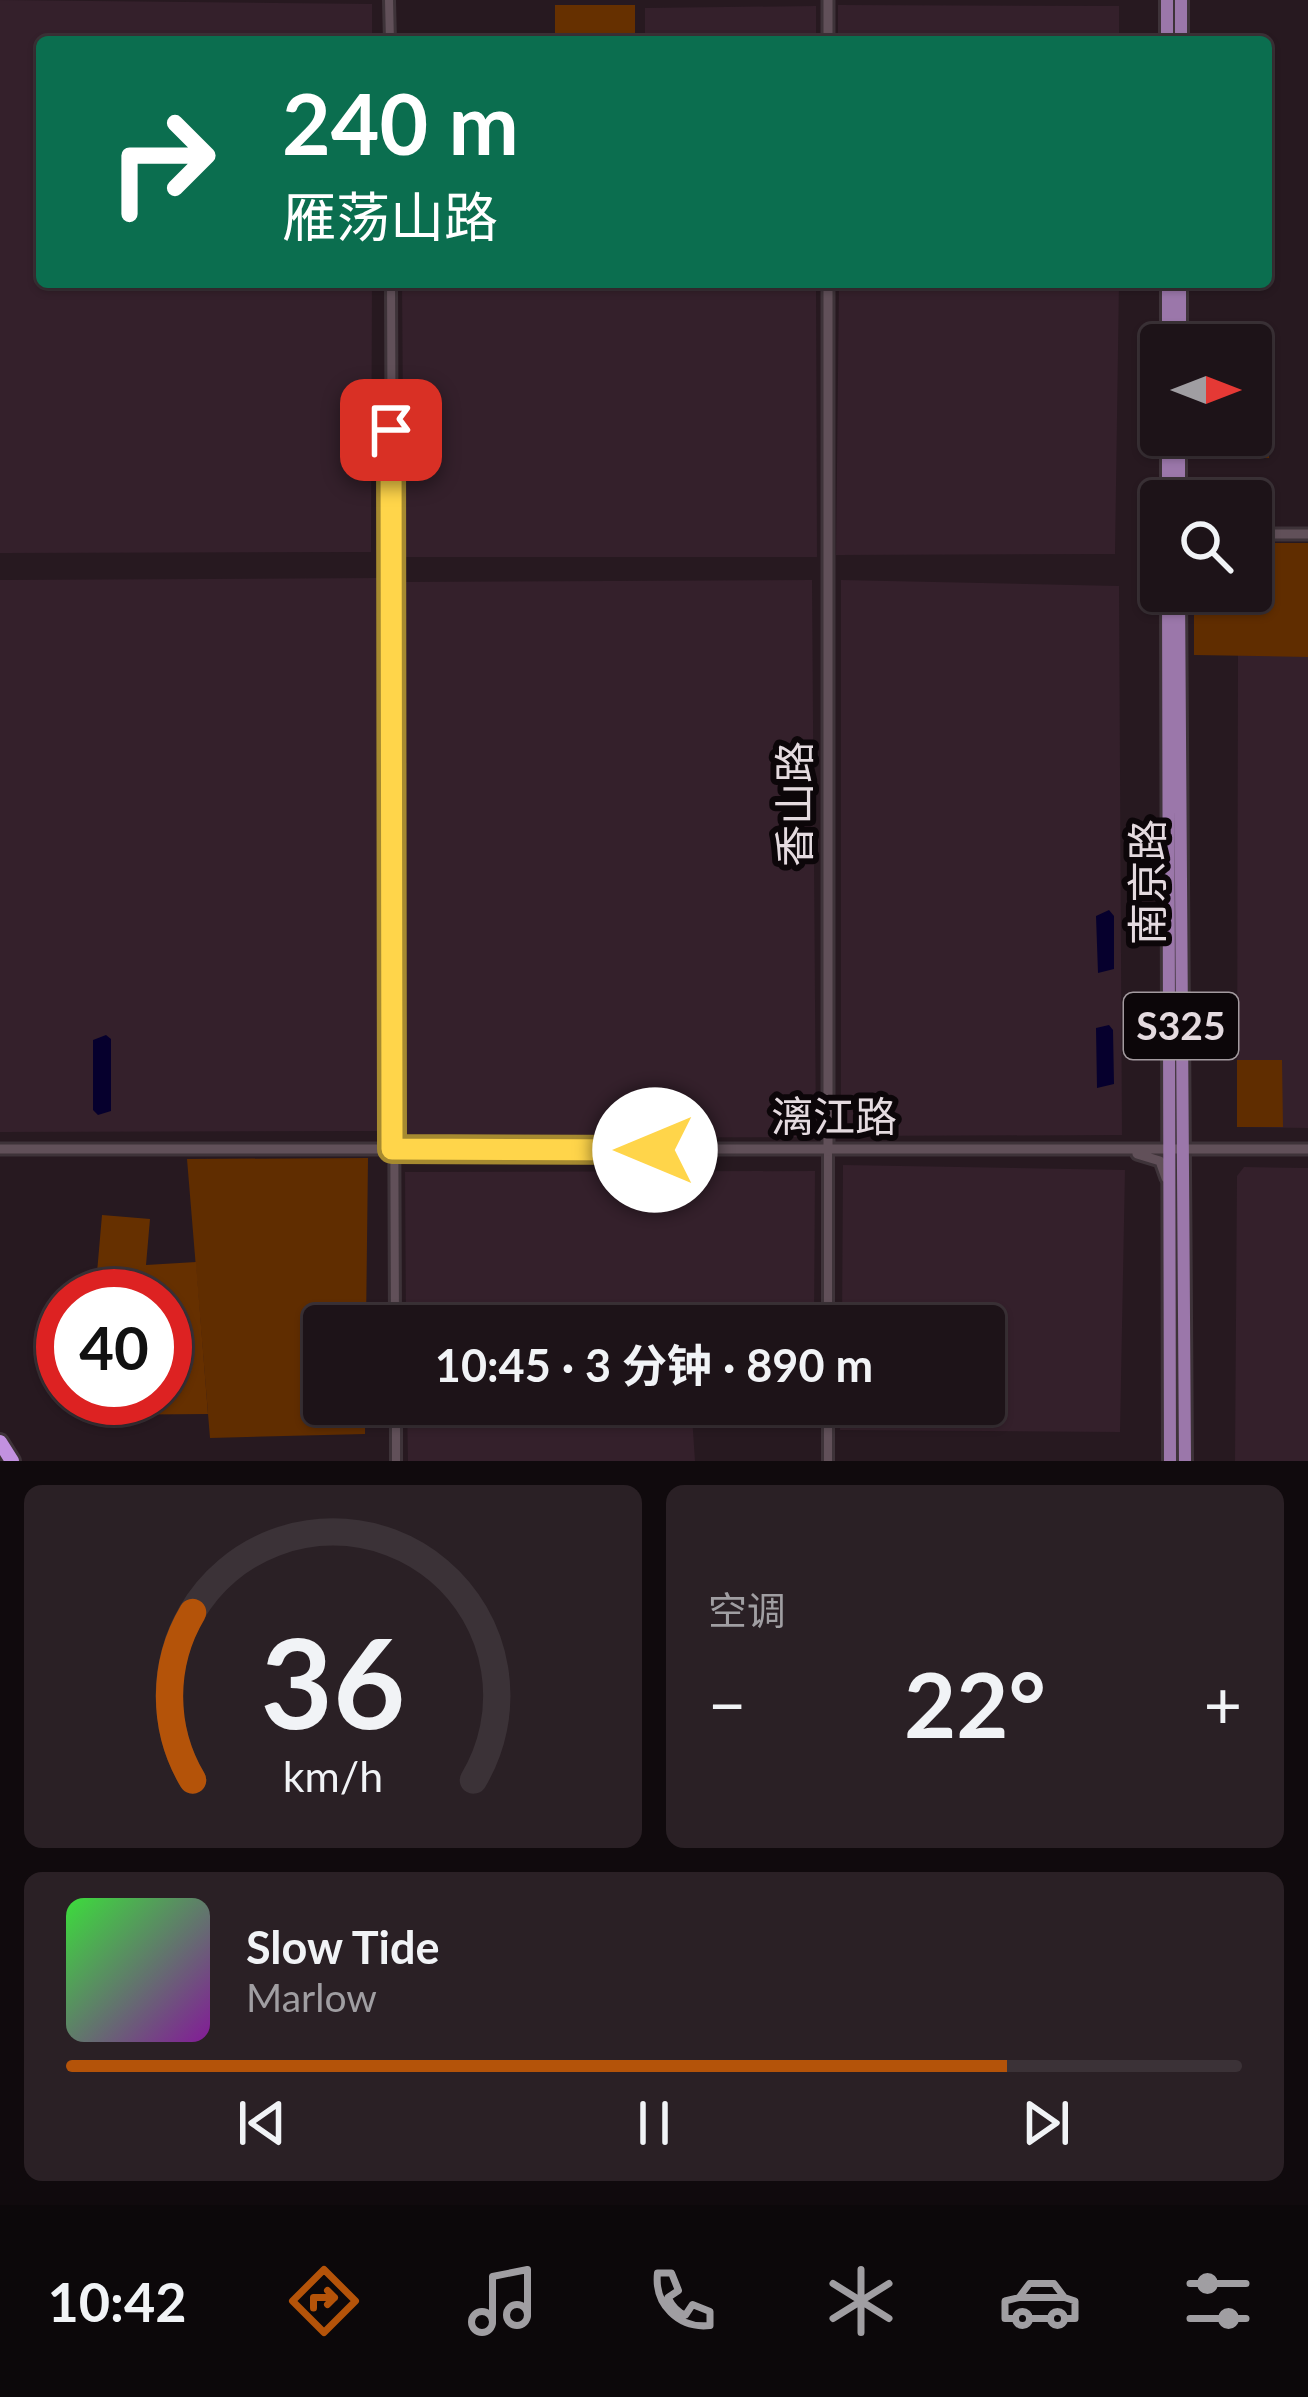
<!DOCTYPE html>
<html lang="zh">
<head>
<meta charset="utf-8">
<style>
	body { margin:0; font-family:Lato,"Noto Sans SC",sans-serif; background:#2a2025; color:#f1f3f6; height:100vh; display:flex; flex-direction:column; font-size:45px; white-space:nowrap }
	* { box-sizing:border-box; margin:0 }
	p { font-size:39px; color:#a09ea2 }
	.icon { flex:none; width:66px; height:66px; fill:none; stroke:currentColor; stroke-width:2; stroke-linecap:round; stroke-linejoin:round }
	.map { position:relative; height:1461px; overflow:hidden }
	.drawer { display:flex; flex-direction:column; gap:24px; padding:24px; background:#100a0d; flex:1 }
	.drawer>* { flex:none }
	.top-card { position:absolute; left:36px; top:36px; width:1236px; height:252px; border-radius:12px; box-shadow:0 3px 9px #0004,0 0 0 3px #3b3237; background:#0b6e4f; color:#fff; overflow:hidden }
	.needle { width:78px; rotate:90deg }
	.buttons { position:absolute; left:1140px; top:324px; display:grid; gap:24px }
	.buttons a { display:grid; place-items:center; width:132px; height:132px; border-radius:12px; background:#1d1318; box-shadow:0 3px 9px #0004,0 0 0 3px #3b3237; font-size:60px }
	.speed { position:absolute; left:36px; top:1269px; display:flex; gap:24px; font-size:60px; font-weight:700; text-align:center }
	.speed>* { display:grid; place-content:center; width:156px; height:156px; border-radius:50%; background:#1d1318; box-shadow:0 3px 9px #0004,0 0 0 3px #3b3237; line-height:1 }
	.speed .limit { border:18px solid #d22; background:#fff; color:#111 }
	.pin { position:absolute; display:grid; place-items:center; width:102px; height:102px; color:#fff; margin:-51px; border-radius:24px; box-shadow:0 6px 18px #0006 }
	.me { position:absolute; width:132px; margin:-66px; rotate:270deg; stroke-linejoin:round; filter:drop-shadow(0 0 9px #0008) }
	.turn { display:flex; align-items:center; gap:42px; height:252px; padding:0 48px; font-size:54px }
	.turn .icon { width:156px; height:156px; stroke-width:2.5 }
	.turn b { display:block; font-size:84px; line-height:102px }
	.big { font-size:90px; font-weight:700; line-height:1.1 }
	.drawer .card { flex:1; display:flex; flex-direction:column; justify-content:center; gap:18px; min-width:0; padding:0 42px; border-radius:18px; background:#2a2025 }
	.drawer .dial { align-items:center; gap:0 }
	.dial svg { height:312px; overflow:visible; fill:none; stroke:#3b3237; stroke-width:7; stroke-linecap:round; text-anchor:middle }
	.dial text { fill:#f1f3f6; stroke:none }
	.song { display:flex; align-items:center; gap:36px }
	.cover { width:144px; height:144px; border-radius:18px; background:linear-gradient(135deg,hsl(120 70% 55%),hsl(290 70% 35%)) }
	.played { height:12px; border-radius:6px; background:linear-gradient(90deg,#b45309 80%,#3b3237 80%) }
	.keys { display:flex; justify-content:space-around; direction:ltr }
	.heat { display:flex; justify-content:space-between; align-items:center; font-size:66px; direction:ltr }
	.drawer .tiles { flex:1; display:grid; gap:24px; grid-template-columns:1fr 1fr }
	.card:last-child { grid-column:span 2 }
	.trip { position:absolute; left:303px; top:1305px; width:702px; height:120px; border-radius:12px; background:#1d1318; box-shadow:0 3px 9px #0004,0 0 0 3px #3b3237; font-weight:700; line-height:120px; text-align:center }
	.tabs { display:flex; height:192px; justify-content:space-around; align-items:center; background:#0c080a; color:#a09ea2 }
	.tabs .icon { width:84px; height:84px }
	.tabs .current { color:#b45309 }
	.tabs b { font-size:54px; color:#f1f3f6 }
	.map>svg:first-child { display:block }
	.built { fill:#34202b }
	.green { fill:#602d00 }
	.forest { fill:#663000 }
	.water { fill:#06002d }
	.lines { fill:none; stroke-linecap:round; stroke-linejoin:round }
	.minor-casing { stroke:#3e3339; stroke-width:14 }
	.tertiary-casing { stroke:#3e3339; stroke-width:15 }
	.primary-casing { stroke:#3e3339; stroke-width:18 }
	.motorway-casing { stroke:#3e3339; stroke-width:20 }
	.minor { stroke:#615059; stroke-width:8 }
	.tertiary { stroke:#615059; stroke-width:9 }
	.primary { stroke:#9b77aa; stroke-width:12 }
	.motorway { stroke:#c291e0; stroke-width:14 }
	.route-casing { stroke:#a68a30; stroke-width:30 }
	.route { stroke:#ffd54a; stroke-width:21 }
	.labels { text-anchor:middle; stroke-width:12; stroke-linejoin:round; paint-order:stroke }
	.shield { fill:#0c0609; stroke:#a39a9f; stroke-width:3 }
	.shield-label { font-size:39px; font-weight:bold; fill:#e4dadf }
	.street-label { font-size:42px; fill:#e4dadf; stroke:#0c0609 }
</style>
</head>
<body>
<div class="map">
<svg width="1308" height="1461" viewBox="0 0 1308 1461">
	<rect width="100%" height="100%" fill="#271920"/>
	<path class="built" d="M0,0L372,4V42H42V282H372L371,552L0,553Z
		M838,5L1119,6V42H838Z
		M816,6V42H645V8Z
		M402,282H816L817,557H404Z
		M839,282H1119L1115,554L836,555Z
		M380,578L383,1125L377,1131L0,1132V580Z
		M812,580L816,1137L402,1138L401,582Z
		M841,580L1119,586L1122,1135L841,1136Z
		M1238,655L1308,656V1128L1237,1127Z
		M843,1165L1125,1170L1120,1432L840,1430L841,1404H984V1326H842Z
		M1244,1167L1308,1168V1461H1235L1237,1176Z
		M815,1171L814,1326H406L405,1172Z
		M407,1404H814V1415L692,1416L695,1461H408Z"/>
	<path class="green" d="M1251,416H1269V458L1237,457L1238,435H1251Z
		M1251,543H1308V657L1194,655V591H1251Z
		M1237,1060H1282L1283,1127H1237Z
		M368,1158L366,1326H324V1404H365V1434L210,1438L187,1159Z"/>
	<path class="forest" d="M555,5H635V42H555Z
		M102,1215L150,1219L146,1265L196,1262L208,1414L84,1415L86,1398H165V1296H95Z"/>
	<path class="water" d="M1109,910L1114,916V969L1098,973L1096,916Z
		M1109,1025L1113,1030L1114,1084L1097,1088L1096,1028Z
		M106,1035L111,1039V1111L98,1115L93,1110V1040Z"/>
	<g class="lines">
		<defs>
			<path id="minor" d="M389,0L390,42
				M391,282L395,1326
				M828,1326V1151
				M396,1404V1461
				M828,1461V1404"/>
			<path id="tertiary" d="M828,0V42
				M1251,534H1308
				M0,1149H1308
				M828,1151V282
				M1137,1154L1160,1161L1166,1178"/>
			<path id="primary" d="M1167,0V42
				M1181,42V0
				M1168,282V345
				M1180,345V282
				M1168,435V501
				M1179,501V435
				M1168,591L1170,1461
				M1179,591L1185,1461"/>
			<path id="motorway" d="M0,1442L12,1461"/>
		</defs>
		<use href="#minor" class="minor-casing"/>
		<use href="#tertiary" class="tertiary-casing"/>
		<use href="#primary" class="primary-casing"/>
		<use href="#motorway" class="motorway-casing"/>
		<use href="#minor" class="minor"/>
		<use href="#tertiary" class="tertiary"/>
		<use href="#primary" class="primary"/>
		<use href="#motorway" class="motorway"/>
	</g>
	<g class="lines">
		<defs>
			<path id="route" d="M391,430L392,1149L655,1150"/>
		</defs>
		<use href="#route" class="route-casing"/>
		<use href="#route" class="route"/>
	</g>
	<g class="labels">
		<rect class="shield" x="1124" y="993" width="114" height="66" rx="9"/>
		<g class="shield-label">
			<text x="1181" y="1040">S325</text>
		</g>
		<g class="street-label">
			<text transform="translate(795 804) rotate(-90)" y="15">香山路</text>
			<text transform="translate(1148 882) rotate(-90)" y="15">南京路</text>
			<text x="834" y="1132">漓江路</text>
		</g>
	</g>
</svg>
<div class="buttons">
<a><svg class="needle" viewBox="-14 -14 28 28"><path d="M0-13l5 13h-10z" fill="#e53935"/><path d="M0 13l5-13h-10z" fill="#a09ea2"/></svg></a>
<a><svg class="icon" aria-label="search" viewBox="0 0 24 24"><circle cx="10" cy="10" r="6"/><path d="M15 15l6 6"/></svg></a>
</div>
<div class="speed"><div class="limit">40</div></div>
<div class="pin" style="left:391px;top:430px;background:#d93025"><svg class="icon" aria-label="arrive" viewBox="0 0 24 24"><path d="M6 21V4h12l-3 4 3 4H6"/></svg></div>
<svg class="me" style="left:655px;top:1150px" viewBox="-20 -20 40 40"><circle r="19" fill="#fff"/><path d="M0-13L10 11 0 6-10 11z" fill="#ffd54a"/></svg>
<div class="trip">10:45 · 3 分钟 · 890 m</div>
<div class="top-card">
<div class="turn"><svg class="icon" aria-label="right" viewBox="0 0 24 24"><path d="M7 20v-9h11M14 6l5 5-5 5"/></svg><div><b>240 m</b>雁荡山路</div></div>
</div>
</div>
<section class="drawer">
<div class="tiles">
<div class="card dial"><svg viewBox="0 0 100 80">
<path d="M14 69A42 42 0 1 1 86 69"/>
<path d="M14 69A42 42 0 0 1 14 26" stroke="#b45309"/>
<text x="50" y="56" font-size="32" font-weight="700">36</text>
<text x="50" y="72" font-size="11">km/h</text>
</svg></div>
<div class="card"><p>空调</p>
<div class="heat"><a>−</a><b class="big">22°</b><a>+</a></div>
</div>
<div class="card">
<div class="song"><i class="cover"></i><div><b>Slow Tide</b><p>Marlow</p></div></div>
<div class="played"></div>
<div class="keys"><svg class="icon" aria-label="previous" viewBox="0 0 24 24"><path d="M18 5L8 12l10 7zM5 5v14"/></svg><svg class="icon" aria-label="pause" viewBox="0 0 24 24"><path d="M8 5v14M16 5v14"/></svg><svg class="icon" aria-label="next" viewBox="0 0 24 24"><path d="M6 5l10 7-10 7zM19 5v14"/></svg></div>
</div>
</div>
</section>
<nav class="tabs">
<b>10:42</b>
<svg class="icon current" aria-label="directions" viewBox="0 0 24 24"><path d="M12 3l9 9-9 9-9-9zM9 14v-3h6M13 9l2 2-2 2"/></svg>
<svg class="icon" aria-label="music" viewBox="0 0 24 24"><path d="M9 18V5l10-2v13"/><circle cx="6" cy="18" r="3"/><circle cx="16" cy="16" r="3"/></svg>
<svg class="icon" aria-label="phone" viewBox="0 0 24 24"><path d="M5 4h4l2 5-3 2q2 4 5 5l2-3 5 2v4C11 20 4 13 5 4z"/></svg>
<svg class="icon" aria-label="climate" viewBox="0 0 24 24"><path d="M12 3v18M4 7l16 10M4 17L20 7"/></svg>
<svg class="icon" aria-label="car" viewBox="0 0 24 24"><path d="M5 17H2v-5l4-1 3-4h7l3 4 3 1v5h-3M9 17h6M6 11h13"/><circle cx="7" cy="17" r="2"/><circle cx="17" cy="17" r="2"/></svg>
<svg class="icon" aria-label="filters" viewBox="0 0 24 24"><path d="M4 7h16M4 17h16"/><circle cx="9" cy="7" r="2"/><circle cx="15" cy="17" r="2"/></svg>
</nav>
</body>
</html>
